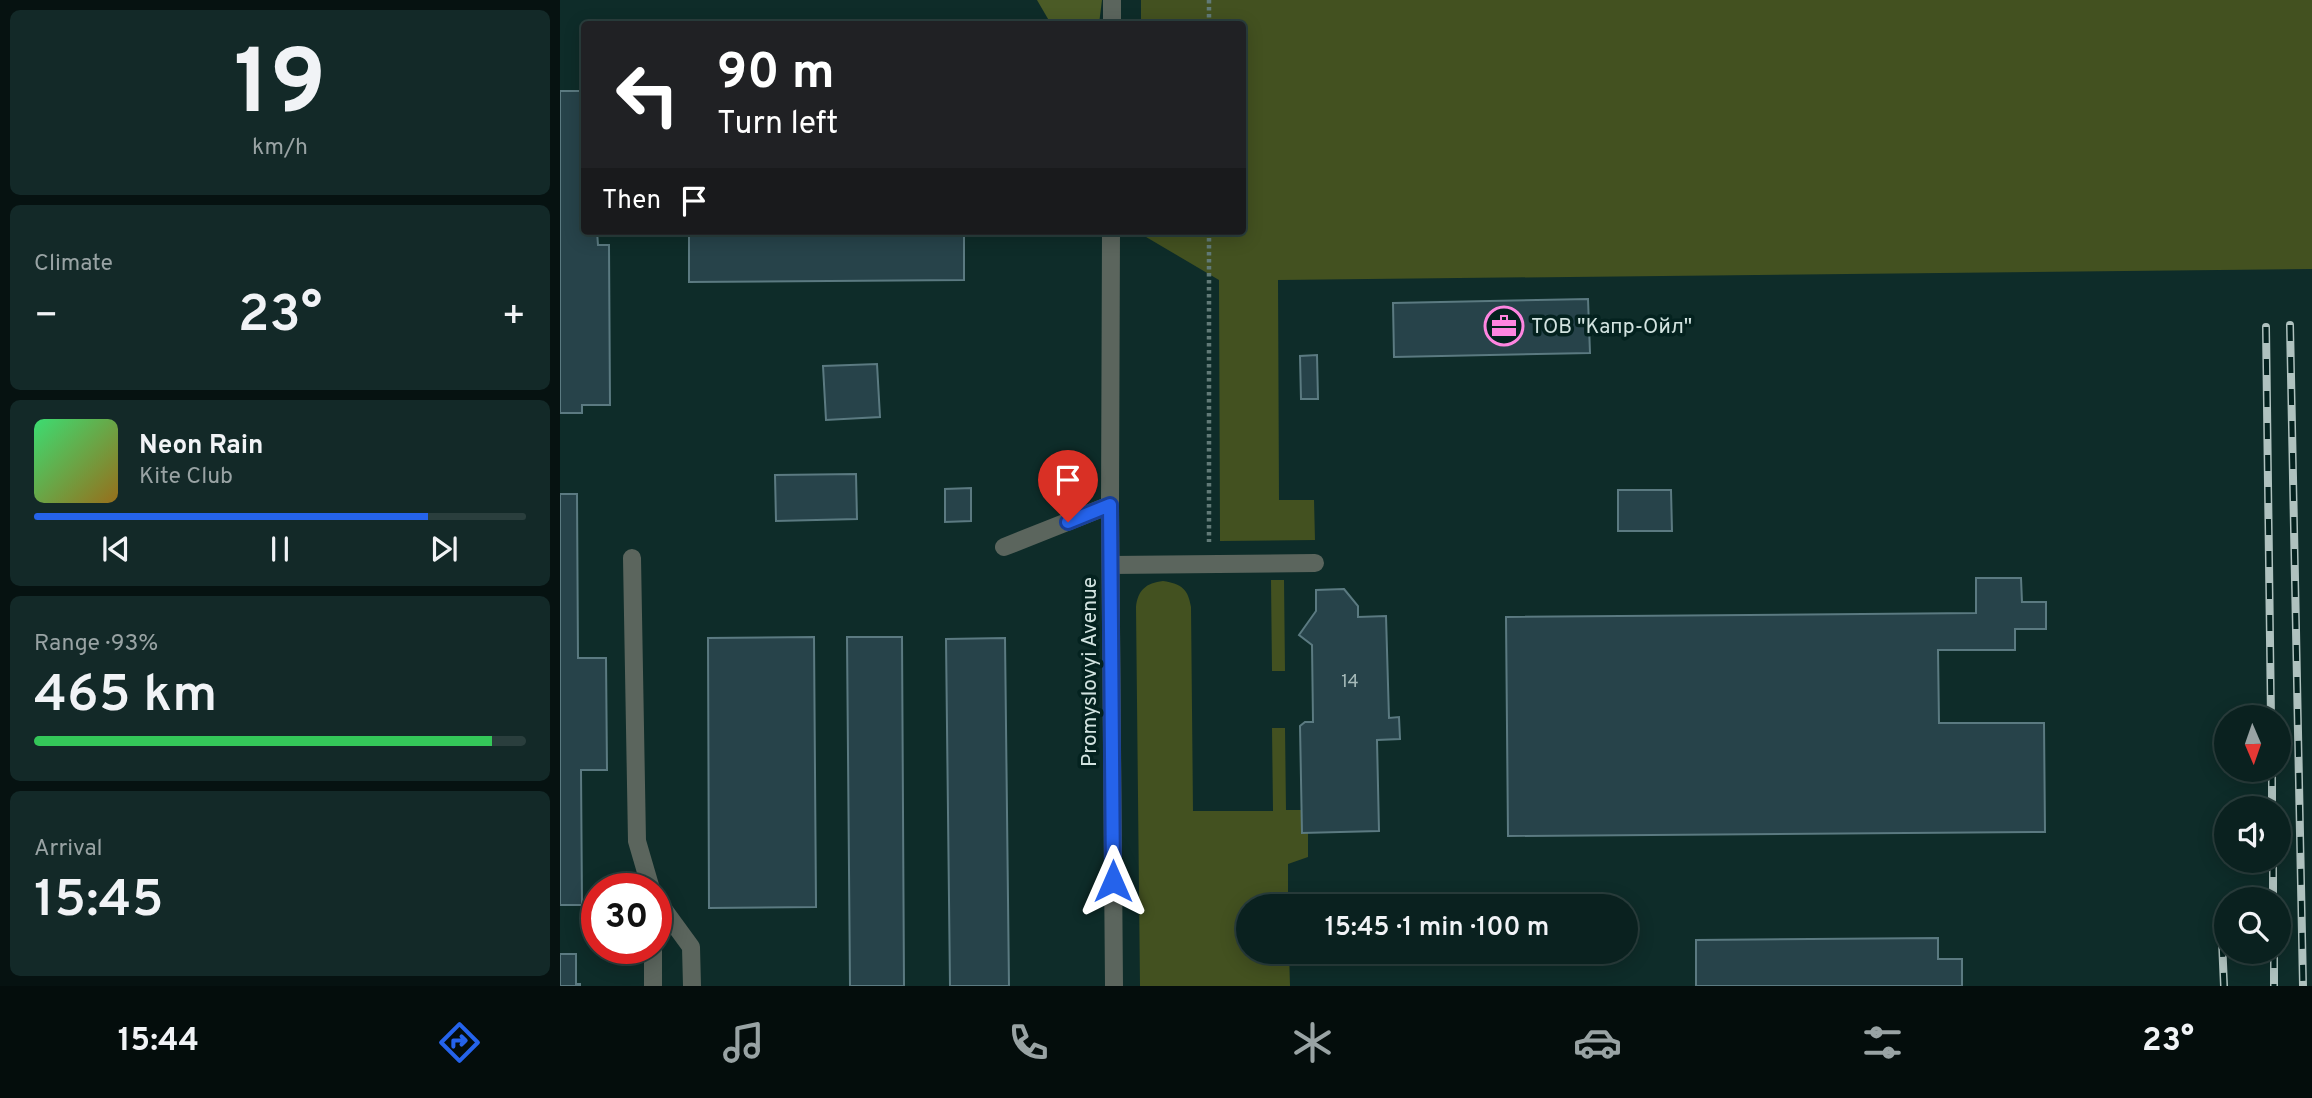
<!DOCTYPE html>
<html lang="en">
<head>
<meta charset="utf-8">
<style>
	body { margin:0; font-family:Overpass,sans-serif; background:#132928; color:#f1f3f6; height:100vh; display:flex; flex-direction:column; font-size:26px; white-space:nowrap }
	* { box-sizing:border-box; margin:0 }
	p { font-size:23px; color:#99a3a4 }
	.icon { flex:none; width:38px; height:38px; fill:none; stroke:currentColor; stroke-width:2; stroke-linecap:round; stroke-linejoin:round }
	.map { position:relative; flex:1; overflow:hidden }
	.details { display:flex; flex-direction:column; gap:10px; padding:10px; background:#061211; width:560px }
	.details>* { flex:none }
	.hud { position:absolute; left:21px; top:21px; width:665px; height:214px; border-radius:7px; box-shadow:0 4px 18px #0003,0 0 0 2px #2a3e3d; background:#202124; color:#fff; overflow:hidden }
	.needle { width:46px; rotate:178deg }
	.fabs { position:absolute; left:1654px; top:705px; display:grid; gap:14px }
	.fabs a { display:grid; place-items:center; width:77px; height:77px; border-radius:50%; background:#0a211f; box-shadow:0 4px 18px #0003,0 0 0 2px #2a3e3d; font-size:35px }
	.speed { position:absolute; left:21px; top:873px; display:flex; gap:14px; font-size:35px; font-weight:700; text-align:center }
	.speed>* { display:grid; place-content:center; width:91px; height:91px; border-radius:50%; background:#0a211f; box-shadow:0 4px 18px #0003,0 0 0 2px #2a3e3d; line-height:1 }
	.speed .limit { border:10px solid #d22; background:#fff; color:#111 }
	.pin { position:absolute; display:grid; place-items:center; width:60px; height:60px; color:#fff; margin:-72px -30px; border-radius:50% 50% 50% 0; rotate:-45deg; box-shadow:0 0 7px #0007 }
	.pin .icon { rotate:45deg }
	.me { position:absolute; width:77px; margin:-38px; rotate:0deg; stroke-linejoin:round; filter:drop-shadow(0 0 5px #0008) }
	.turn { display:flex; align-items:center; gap:24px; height:147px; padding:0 21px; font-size:32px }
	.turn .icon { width:91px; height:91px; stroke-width:2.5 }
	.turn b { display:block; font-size:49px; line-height:60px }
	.then { display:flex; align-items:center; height:66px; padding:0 21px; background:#0003; gap:14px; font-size:26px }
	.big { font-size:52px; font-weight:600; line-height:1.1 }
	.details .tile { flex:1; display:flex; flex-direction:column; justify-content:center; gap:10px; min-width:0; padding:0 24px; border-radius:10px; background:#132928 }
	.details .dial { align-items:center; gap:0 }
	.dial b { font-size:91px; line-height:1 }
	.song { display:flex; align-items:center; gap:21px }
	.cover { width:84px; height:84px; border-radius:10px; background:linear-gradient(135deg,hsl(140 70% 55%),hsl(40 70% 35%)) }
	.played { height:7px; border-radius:4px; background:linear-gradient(90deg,#2563eb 80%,#2a3e3d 80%) }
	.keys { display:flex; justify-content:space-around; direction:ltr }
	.heat { display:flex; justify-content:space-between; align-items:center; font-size:38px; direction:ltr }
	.charge { height:10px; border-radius:5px; background:linear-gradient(90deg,#34c759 93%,#2a3e3d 0) }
	.trip { position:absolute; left:676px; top:894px; width:402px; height:70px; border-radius:35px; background:#0a211f; box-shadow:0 4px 18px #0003,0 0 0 2px #2a3e3d; font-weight:600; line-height:70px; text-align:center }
	.dock { display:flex; height:112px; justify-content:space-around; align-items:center; background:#040d0c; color:#99a3a4 }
	.dock .icon { width:49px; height:49px }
	.dock .selected { color:#2563eb }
	.dock b { font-size:32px; color:#f1f3f6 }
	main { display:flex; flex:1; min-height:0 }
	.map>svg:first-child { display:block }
	.green { fill:#435120 }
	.forest { fill:#4b5b26 }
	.building { fill:#27434a; stroke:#5b7a81; stroke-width:2 }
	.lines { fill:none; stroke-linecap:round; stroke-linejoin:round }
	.path { stroke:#617a77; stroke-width:4.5; stroke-dasharray:3.5 3.5; stroke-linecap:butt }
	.minor { stroke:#5b655d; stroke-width:18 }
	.rail-casing { stroke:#afc2bf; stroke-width:8 }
	.rail { stroke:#04221f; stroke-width:5; stroke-dasharray:16; stroke-linecap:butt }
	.route-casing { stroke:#184099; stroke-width:18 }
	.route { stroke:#2563eb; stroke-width:12 }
	.labels { text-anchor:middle; stroke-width:7; stroke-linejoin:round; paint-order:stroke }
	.number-label { font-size:18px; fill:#a7bbba }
	.poi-label { font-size:21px; fill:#d2e3e0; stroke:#04221f; text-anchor:start }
	.street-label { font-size:21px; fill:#d2e3e0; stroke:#04221f }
</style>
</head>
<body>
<main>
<section class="details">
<div class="tile dial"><b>19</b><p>km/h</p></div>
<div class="tile"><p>Climate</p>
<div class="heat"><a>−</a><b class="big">23°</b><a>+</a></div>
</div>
<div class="tile">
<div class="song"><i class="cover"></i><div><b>Neon Rain</b><p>Kite Club</p></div></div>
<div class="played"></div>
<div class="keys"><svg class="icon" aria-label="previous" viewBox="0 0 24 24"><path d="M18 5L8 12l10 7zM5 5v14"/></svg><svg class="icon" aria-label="pause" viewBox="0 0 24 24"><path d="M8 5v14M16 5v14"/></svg><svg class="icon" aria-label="next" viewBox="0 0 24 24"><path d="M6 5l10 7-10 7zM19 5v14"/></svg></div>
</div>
<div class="tile"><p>Range · 93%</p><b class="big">465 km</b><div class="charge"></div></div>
<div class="tile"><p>Arrival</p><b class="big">15:45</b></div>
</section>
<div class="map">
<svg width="1752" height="986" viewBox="0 0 1752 986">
	<rect width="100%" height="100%" fill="#0e2c29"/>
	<path class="green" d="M581,0H1752V269L718,280L719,500H754L755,540L660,541L659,280L581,234V231H682V24H581Z
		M711,580H724L725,671H712Z
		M603,581C622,584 628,589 631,607L633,811H713L712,728H725L726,810H741L742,832H748V857L728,864V906H688V952H729L730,986H580L576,607C578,590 586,583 603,581Z"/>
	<path class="forest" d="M477,0H542L539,24H491Z"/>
	<path class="building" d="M0,91H24V231H37L38,245H49L50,405H22V413H0Z
		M129,231H404V280L129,282Z
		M1028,299L1030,353L834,357L833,303Z
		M757,355L758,399H741L740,356Z
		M317,364L320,417L266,420L263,366Z
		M296,474L297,519L216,521L215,475Z
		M411,488V521L385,522V489Z
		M1058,490H1111L1112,531H1058Z
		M0,494H17L18,658H46L47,770H21L22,905H0Z
		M1416,578H1461L1462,602H1486V629H1455V650H1378L1379,723H1484L1485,832L948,836L946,617L1416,613Z
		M784,589L798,606V617L826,616L829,718L839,717L840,739L817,740L819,831L742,833L740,726L745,722H753L752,645L739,635L756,611V590Z
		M254,637L256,907L149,908L148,638Z
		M287,637H342L344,986H290Z
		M445,638L449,986H390L386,639Z
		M1378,938V959H1402V986H1136V940Z
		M817,952H857V964L818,965Z
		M0,954H16V984H20V986H0Z"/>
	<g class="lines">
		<path class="path" d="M649,0V24
			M649,231V542"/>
		<path class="minor" d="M552,24V0
			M551,231L550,505L554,986
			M444,547L550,505
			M72,558L77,841L91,889
			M551,565L755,563
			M96,899L131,947L132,986
			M93,948V986"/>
		<defs>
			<path id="rail" d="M1730,325L1743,986
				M1706,327L1711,718
				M1712,770V808
				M1713,861V900
				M1662,941L1664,986
				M1714,952V986"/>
		</defs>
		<use href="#rail" class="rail-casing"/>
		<use href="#rail" class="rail"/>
	</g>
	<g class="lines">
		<defs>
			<path id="route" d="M508,522L550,505L553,881"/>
		</defs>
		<use href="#route" class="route-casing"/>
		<use href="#route" class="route"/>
	</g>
	<defs>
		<symbol id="office-ring" viewBox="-11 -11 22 22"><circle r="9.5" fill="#04221f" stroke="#fe85e0" stroke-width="1.5"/><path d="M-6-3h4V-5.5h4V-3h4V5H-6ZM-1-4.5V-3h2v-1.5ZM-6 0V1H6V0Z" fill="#fe85e0"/></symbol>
	</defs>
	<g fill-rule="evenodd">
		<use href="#office-ring" x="922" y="304" width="44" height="44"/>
	</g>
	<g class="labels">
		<g class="number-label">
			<text x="790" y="687">14</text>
		</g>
		<g class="poi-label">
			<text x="971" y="333">ТОВ "Капр-Ойл"</text>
		</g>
		<g class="street-label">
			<text transform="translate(529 672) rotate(-90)" y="7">Promyslovyi Avenue</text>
		</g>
	</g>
</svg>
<div class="fabs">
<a><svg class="needle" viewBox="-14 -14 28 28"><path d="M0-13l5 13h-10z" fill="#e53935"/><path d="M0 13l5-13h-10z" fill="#99a3a4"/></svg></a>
<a><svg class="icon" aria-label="sound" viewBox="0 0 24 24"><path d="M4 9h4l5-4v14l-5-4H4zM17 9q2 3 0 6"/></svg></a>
<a><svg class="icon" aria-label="search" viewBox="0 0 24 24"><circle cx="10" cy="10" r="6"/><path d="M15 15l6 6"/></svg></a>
</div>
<div class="speed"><div class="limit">30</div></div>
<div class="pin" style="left:508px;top:522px;background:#d93025"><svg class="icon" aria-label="arrive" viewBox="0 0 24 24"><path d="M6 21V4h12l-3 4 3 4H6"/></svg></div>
<svg class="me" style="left:553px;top:881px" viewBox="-20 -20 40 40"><path d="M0-17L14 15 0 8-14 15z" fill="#2563eb" stroke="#fff" stroke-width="4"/></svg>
<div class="trip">15:45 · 1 min · 100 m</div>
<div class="hud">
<div class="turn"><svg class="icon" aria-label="left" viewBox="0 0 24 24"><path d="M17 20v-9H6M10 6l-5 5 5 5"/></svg><div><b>90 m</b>Turn left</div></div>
<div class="then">Then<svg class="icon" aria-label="arrive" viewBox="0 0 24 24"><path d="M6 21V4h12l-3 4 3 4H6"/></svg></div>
</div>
</div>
</main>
<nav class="dock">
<b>15:44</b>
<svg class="icon selected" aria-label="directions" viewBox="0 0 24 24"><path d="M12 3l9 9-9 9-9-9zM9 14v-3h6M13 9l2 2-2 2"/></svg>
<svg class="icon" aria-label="music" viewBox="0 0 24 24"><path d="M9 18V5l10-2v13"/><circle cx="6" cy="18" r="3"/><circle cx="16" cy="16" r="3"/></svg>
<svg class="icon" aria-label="phone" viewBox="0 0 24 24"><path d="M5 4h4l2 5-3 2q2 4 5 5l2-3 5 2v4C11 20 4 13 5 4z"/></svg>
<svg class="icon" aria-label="climate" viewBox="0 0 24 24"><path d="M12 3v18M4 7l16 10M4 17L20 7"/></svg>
<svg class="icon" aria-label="car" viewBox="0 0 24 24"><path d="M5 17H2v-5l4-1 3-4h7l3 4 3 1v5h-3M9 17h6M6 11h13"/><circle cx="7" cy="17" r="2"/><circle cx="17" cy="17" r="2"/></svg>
<svg class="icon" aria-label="filters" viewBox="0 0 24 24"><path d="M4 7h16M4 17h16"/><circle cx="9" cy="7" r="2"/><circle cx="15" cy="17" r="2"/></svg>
<b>23°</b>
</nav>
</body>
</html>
